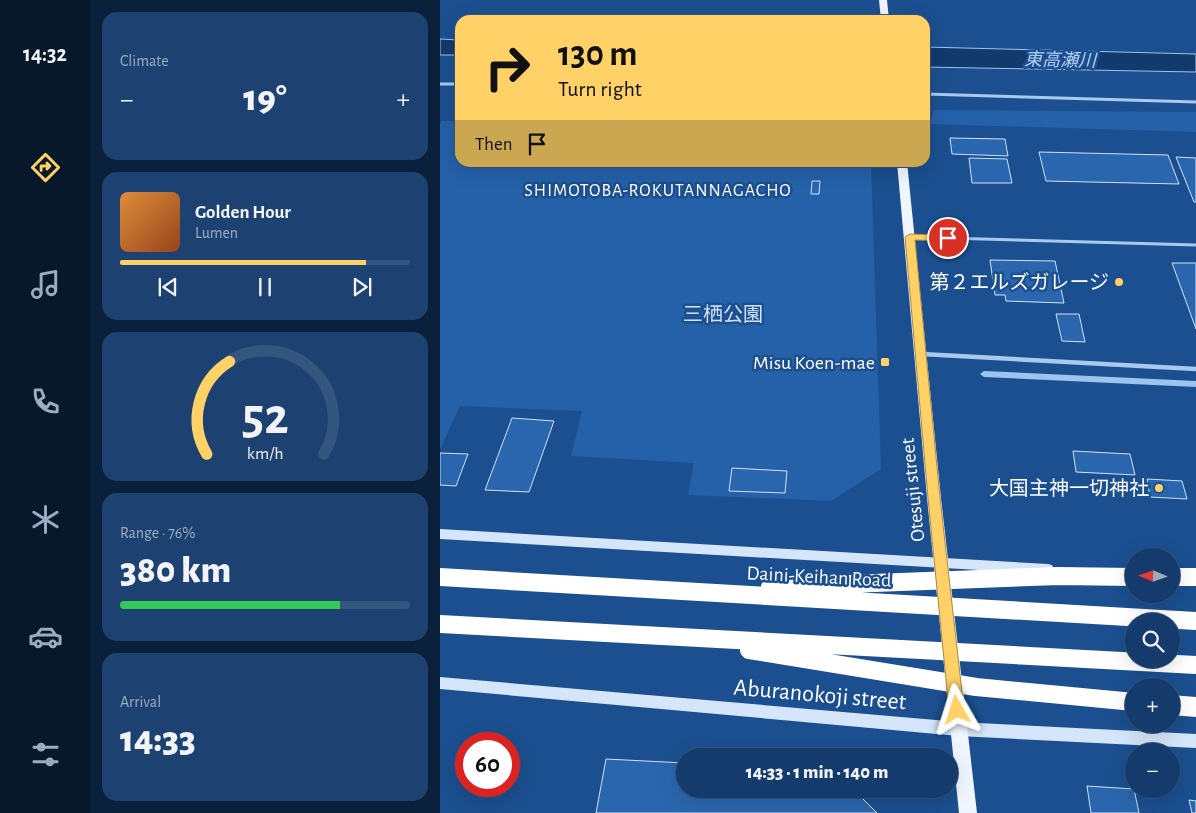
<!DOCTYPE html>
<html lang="en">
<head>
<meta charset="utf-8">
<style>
	body { margin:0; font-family:"Alegreya Sans","Noto Sans JP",sans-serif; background:#1d4271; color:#f1f3f6; height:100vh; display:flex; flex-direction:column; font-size:19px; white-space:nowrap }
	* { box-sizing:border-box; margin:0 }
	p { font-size:16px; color:#9dadc1 }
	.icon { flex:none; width:28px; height:28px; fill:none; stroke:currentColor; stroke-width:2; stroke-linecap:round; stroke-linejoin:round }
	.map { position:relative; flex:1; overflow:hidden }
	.side { display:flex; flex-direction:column; gap:12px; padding:12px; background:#0b203b; width:350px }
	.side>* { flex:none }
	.hud { position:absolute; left:15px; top:15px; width:475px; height:152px; border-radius:15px; box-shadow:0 5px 20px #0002,0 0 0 1px #33557e; background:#ffd166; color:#111; overflow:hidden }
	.needle { width:32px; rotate:272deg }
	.tools { position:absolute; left:685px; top:548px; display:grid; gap:10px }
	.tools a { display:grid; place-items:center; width:55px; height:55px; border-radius:50%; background:#143b6b; box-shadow:0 5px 20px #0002,0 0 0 1px #33557e; font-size:25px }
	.speed { position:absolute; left:15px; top:732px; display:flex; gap:10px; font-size:25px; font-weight:700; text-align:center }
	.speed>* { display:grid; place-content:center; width:65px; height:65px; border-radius:50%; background:#143b6b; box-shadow:0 5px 20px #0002,0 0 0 1px #33557e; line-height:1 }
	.speed .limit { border:8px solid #d22; background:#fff; color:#111 }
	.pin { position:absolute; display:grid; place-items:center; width:42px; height:42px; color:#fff; margin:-21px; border:2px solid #fff; border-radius:50%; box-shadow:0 1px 5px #0007 }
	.me { position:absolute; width:55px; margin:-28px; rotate:354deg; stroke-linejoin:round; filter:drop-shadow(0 0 4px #0008) }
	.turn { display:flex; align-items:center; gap:18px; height:105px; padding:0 20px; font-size:22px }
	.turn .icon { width:65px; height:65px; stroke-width:2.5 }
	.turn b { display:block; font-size:35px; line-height:42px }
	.then { display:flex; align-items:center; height:48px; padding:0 20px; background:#0003; gap:10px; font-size:19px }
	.big { font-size:38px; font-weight:800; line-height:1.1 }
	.side .tile { flex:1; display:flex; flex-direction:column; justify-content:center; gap:8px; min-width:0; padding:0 18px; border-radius:15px; background:#1d4271 }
	.side .dial { align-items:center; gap:0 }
	.dial svg { height:130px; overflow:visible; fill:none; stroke:#33557e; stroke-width:7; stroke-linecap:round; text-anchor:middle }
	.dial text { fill:#f1f3f6; stroke:none }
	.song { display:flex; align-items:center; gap:15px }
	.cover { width:60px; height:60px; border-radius:8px; background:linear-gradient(135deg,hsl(30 70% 55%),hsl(20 70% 35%)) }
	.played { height:5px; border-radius:2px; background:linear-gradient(90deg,#ffd166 85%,#33557e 85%) }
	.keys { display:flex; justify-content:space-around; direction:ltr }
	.heat { display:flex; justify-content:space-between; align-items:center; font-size:28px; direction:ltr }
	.charge { height:8px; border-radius:4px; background:linear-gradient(90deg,#34c759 76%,#33557e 0) }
	.trip { position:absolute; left:236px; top:748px; width:282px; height:50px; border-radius:25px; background:#143b6b; box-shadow:0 5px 20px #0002,0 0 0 1px #33557e; font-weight:800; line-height:50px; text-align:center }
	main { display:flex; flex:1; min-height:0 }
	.tab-bar { display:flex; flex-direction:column; width:90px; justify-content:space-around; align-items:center; background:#08182b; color:#9dadc1 }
	.tab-bar .icon { width:35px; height:35px }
	.tab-bar .current { color:#ffd166 }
	.tab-bar b { font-size:22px; color:#f1f3f6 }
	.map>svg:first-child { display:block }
	.green { fill:#2461a8 }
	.water { fill:#123a6d; stroke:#9cc4f0 }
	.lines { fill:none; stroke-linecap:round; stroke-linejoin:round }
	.stream { fill:#9cc4f0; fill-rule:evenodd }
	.building { fill:#2a66ad; stroke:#cfe3fa }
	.lane { stroke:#a9c9ee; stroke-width:3 }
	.street-far1 { stroke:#a9c9ee; stroke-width:3 }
	.street { stroke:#a9c9ee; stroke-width:4.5 }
	.secondary { fill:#d6e6fa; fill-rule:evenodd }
	.primary { fill:#f0f6ff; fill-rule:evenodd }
	.highway { fill:#fff; fill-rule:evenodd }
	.highway-bridge { stroke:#fff; stroke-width:18 }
	.route { fill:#ffd166; stroke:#a68842 }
	.poi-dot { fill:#ffd166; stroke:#1b4f8f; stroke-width:2 }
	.labels { text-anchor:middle; stroke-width:5; stroke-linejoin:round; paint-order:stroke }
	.far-water-label { font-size:18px; font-style:italic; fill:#b5d3f5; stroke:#1b4f8f }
	.far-neighbourhood-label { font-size:18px; letter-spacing:1px; fill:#fff; stroke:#1b4f8f }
	.poi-label { font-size:20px; fill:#fff; stroke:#1b4f8f; text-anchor:end }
	.park-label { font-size:20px; fill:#cfe3fa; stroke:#1b4f8f }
	.street-label { font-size:20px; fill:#fff; stroke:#1b4f8f }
	.near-street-label { font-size:24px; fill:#fff; stroke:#1b4f8f }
</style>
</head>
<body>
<main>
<nav class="tab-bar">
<b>14:32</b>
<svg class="icon current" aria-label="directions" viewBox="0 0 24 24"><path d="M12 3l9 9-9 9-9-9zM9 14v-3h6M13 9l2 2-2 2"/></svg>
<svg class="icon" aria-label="music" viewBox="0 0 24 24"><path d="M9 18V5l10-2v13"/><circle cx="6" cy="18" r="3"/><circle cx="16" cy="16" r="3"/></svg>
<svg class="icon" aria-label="phone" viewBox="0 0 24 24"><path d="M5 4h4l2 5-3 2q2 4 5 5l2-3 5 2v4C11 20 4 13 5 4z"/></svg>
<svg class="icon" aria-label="climate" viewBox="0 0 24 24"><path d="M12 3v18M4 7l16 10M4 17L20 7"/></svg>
<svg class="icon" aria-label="car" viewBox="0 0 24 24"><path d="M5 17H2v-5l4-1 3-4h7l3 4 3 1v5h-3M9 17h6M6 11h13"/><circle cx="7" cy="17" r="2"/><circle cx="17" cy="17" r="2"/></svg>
<svg class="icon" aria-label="filters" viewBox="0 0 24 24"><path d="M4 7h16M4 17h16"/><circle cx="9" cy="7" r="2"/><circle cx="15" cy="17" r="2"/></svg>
</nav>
<section class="side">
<div class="tile"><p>Climate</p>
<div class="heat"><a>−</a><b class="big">19°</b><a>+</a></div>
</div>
<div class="tile">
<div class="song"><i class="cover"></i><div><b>Golden Hour</b><p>Lumen</p></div></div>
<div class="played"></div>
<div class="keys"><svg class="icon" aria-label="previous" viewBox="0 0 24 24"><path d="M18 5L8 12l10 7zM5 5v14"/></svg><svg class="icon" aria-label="pause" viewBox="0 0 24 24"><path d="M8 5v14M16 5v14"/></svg><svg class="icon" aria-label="next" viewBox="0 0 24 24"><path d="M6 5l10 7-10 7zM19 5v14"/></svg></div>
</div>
<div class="tile dial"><svg viewBox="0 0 100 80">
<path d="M14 69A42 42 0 1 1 86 69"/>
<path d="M14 69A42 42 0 0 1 28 12" stroke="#ffd166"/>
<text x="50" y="56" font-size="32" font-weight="700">52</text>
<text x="50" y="72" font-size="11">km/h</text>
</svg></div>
<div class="tile"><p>Range · 76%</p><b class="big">380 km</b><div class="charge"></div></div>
<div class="tile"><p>Arrival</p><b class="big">14:33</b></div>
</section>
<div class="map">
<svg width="756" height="813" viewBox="0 0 756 813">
	<rect width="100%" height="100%" fill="#1b4f8f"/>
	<path class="green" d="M494,110L756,112V132L490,124Z
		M2,121H20V162L431,163L441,469L391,501L248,495L254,463L131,456L142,411L20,406L0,449V124Z"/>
	<path class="water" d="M0,39L20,40V55H0Z
		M485,47L756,54V72L485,67Z"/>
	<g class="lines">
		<path class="stream" d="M544,371L756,381V387L544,377L540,374Z"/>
	</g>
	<path class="building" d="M510,138L565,139L568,156L512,154Z
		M599,152L728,155L739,184L606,181Z
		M736,157L756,158V202H754Z
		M529,158L567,159L572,183H532Z
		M372,181H380L379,194H371Z
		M550,260L615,261L624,303L566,301L565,295H555Z
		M732,263H756V329Z
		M616,314H639L645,342L622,341Z
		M72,418L114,421L89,492L45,490Z
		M633,451L690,454L695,475L636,472Z
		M0,453L28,454L16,486L0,485Z
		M292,468L347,471L345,493L289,491Z
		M707,479L742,481L747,499L710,497Z
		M166,759L245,763V789H413L437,813H156Z
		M647,786L694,789L699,813H651Z
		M749,800L756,801V813H752Z"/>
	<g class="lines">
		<path class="lane" d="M470,237L756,245"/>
		<path class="street-far1" d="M0,84H20
			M485,94L756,102"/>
		<path class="street" d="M482,354L756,369"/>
		<path class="secondary" d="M0,529L608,564L612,565L614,569L612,573L608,574L0,539Z
			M0,677L519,722L756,734V748L519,736L0,689Z"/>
		<path class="primary" d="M439,0H447L449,20H441Z
			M457,162H467L501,498L537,813H519L487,498Z"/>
		<path class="highway" d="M731,695L756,697V717L731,715Z"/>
		<path class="highway-bridge" d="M0,577L756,621
			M731,577H756
			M330,587L618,576L694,577
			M0,624L756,665
			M309,650L536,687L694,702"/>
	</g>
	<path class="route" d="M470,234L508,235L513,238L508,241L475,240L500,498L524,710L522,715L517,718L512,715L509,710L488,498L465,237Z"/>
	<g class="poi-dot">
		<circle cx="679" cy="282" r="5"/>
		<rect x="440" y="357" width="10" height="10" rx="2.5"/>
		<circle cx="719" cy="488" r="5"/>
	</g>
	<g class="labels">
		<g class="far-water-label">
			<text transform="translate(620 60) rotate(1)" y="6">東高瀬川</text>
		</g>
		<g class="far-neighbourhood-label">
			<text x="218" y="196">SHIMOTOBA-ROKUTANNAGACHO</text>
		</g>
		<g class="poi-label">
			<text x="669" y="289">第２エルズガレージ</text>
			<text x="435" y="369">Misu Koen-mae</text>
			<text x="709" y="495">大国主神一切神社</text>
		</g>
		<g class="park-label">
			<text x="283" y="321">三栖公園</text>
		</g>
		<g class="street-label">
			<text transform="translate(472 490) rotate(-96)" y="7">Otesuji street</text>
			<text transform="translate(379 576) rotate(3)" y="7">Daini-Keihan Road</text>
		</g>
		<g class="near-street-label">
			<text transform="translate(380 694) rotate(5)" y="8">Aburanokoji street</text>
		</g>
	</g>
</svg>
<div class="tools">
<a><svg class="needle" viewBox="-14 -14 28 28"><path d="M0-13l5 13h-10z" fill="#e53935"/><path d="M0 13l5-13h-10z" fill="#9dadc1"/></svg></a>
<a><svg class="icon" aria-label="search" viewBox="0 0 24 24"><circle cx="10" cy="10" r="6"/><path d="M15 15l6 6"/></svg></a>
<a>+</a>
<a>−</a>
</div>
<div class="speed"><div class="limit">60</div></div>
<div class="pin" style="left:508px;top:238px;background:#d93025"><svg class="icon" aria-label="arrive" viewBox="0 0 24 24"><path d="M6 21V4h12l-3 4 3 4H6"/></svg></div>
<svg class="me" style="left:517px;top:710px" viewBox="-20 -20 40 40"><path d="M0-17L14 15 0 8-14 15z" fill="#ffd166" stroke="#fff" stroke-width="4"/></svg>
<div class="trip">14:33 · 1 min · 140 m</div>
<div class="hud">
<div class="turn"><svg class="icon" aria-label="right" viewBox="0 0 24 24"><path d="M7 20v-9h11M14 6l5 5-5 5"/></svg><div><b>130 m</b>Turn right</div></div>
<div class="then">Then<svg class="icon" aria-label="arrive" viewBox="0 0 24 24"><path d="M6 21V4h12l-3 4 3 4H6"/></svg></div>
</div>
</div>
</main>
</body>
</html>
